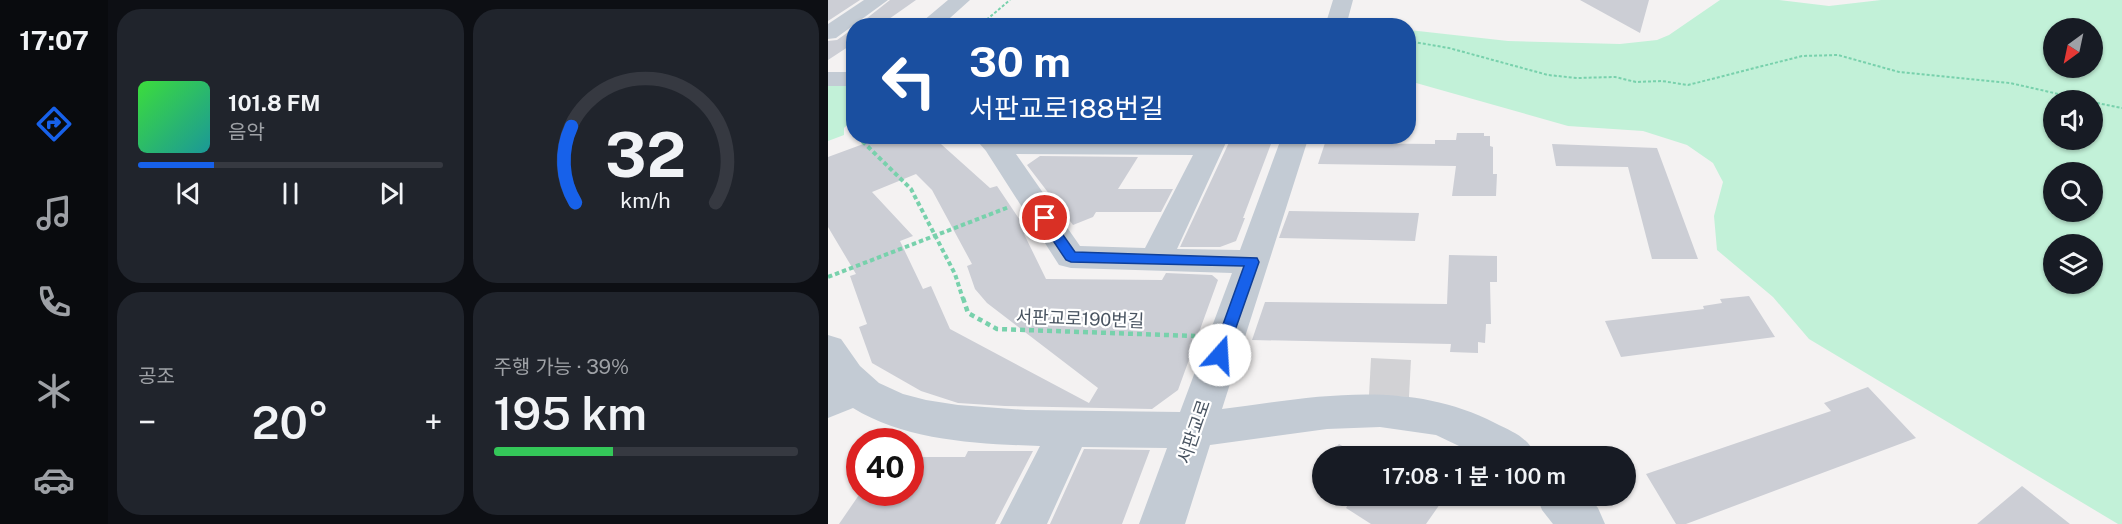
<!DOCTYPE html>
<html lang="ko">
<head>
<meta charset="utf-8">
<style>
	body { margin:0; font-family:"Public Sans","Noto Sans KR",sans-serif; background:#20242c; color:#f1f3f6; height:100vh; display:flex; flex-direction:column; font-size:22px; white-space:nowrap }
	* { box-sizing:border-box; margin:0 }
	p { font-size:20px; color:#9ea1a6 }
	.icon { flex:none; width:33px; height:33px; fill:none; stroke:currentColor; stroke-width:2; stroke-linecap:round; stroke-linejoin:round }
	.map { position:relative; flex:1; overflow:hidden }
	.details { display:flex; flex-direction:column; gap:9px; padding:9px; background:#0d0f14; width:720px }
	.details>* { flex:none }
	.banner { position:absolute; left:18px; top:18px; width:570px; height:126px; border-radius:24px; box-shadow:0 2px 4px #0004; background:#1a4fa0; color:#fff; overflow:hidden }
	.needle { width:39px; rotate:213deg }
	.controls { position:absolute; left:1215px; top:18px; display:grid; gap:12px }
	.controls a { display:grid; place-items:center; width:60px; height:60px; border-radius:50%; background:#171b24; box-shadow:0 2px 4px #0004; font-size:30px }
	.speed { position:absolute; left:18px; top:428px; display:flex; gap:12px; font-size:30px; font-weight:700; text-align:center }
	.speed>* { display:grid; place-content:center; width:78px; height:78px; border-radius:50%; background:#171b24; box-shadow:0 2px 4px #0004; line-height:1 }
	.speed .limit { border:9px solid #d22; background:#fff; color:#111 }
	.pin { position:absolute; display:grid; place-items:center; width:51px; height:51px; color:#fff; margin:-26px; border:3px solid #fff; border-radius:50%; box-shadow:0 2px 6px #0007 }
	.me { position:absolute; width:66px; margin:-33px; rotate:19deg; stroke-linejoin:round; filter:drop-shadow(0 0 4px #0008) }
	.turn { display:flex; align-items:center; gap:21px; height:126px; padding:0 24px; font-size:27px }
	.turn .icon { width:78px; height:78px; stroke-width:2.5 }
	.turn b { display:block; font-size:42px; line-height:51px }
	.big { font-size:45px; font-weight:600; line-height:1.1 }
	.details .tile { flex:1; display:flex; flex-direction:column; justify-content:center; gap:9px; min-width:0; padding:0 21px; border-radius:24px; background:#20242c }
	.details .dial { align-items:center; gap:0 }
	.dial svg { height:156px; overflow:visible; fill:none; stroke:#363941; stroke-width:7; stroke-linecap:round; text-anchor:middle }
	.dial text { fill:#f1f3f6; stroke:none }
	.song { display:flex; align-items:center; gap:18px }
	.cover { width:72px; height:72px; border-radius:9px; background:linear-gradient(135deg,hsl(120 70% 55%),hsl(180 70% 35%)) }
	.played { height:6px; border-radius:3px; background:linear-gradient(90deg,#1761ea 25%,#363941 25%) }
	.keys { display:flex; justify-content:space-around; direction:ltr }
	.heat { display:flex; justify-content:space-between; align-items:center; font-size:33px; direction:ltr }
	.charge { height:9px; border-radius:4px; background:linear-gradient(90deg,#34c759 39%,#363941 0) }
	.details .tiles { flex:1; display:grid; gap:9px; grid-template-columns:repeat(2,1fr) }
	.trip { position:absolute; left:484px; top:446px; width:324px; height:60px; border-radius:30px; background:#171b24; box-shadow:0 2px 4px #0004; font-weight:600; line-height:60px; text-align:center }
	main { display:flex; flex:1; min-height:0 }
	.dock { display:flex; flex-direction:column; width:108px; justify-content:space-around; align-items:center; background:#090b0e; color:#9ea1a6 }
	.dock .icon { width:42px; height:42px }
	.dock .selected { color:#1761ea }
	.dock b { font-size:27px; color:#f1f3f6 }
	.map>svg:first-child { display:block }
	.green { fill:#c2f1d8; fill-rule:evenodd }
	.building { fill:#ccced5; fill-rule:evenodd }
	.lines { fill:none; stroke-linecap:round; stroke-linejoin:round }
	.minor-tunnel { stroke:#d2d2d5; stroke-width:40; stroke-dasharray:40 20; stroke-linecap:butt }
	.path-far2 { stroke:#78d1ac; stroke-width:2; stroke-dasharray:3 2; stroke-linecap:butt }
	.path-far1 { stroke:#78d1ac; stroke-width:4; stroke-dasharray:4.5 3; stroke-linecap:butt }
	.path { stroke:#78d1ac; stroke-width:4.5; stroke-dasharray:5 4; stroke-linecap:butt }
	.minor { fill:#c3cbd4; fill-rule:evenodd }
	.route { fill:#1761ea; stroke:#0f3f98; stroke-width:1.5 }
	.labels { text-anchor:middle; stroke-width:4.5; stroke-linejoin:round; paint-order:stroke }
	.street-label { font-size:18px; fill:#495461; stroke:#fff }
</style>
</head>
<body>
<main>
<nav class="dock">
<b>17:07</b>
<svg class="icon selected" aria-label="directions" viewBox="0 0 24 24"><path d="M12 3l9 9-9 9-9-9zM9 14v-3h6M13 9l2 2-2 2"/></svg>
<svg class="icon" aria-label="music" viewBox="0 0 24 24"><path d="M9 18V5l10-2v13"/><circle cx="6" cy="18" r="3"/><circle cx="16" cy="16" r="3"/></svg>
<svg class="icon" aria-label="phone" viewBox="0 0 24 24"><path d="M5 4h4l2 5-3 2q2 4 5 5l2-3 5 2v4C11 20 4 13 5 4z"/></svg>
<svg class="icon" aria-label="climate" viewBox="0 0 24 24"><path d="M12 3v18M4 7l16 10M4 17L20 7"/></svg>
<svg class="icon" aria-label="car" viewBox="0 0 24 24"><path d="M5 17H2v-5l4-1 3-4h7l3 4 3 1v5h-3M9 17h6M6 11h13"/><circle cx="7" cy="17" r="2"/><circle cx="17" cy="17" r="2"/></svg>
</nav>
<section class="details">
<div class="tiles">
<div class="tile">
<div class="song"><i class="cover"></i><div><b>101.8 FM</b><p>음악</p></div></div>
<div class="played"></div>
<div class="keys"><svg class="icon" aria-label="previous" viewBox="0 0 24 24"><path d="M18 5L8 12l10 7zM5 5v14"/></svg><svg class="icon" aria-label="pause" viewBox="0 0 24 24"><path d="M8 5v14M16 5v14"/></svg><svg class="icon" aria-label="next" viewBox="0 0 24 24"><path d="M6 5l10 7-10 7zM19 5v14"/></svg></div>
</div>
<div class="tile dial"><svg viewBox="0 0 100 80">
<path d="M14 69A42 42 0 1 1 86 69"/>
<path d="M14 69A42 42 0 0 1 12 30" stroke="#1761ea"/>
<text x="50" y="56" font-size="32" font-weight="700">32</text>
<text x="50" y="72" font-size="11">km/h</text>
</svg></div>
<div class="tile"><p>공조</p>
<div class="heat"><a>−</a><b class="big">20°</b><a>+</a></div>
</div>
<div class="tile"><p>주행 가능 · 39%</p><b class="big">195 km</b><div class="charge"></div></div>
</div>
</section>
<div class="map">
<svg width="1294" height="524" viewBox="0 0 1294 524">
	<rect width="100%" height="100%" fill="#f4f2f2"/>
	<path class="green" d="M892,0H951L1001,6L1053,0H1294V524H1290L981,339L945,297L889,250L886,216L895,182L885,163L859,145L815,131L740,126L581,81V30L680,41L792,44L829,40L841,35ZM1226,28H1264V68H1226ZM1226,100H1264V140H1226ZM1226,172H1264V212H1226ZM1226,244H1264V284H1226Z
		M0,84H25V120L16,128V135L0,141Z"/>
	<path class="building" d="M0,0H32L0,21Z
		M62,0H88L51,26H29Z
		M752,0H821L812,33Z
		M26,28V43L0,60V41L9,40Z
		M629,133H656V136H662V146L665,147V174H669L668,196H624L628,166L490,164L497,143L607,144V140H628Z
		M57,136H104L162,188L169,186L200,232L196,234L218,279L334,280L338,273L384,275L390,280L350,390L324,409L177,406L130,403L93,391L44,363L31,327L39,324L22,276L28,274L0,227V157ZM88,174L104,190L144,264L139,266L147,289L159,303L270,388L261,403L122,329L103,286L95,289L72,241L85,236L44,192Z
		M404,136H446L415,218H417L408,241L392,247H352Z
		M724,144L829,148L870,259H824L800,167L728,166Z
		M212,156L310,157L290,189H345L333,212H268L265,217L245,225L199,165Z
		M461,211L591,213L587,241L451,238Z
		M621,255L669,256V282H662L663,324H658L657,343L650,342V353L622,352L623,344L424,340L437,302L619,304Z
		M921,296L947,337L793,357L777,321L876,309L875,306L894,303L892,299Z
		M1040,387L1088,438L858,524H848L818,474L1003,411L996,403Z
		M511,444L531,456H500Z
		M256,449L322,450L294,524H222Z
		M140,451H205L167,524H11L33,492H82V457H137Z
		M1194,486L1242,524H1149Z
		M526,495H597L612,504L598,524H543L518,508Z"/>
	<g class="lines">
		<path class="minor-tunnel" d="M561,396L563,359"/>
		<path class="path-far2" d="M151,26L182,0
			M580,41L621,48L720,75L749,78L787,77L808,82L834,81L860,85L974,56L1010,55L1071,72L1182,83L1257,100
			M1264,102L1294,108"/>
		<path class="path-far1" d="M26,129L24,131L26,133
			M29,136L83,189L127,274L135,299
			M0,277L181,207"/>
		<path class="path" d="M135,298L140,313L169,329L367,336"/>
		<path class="minor" d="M36,0H60L8,38L0,39V24Z
			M120,0H142L113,26H89Z
			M505,0H525L518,26H497Z
			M0,72H26V86H0Z
			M145,136L373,139L374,136H401L349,249L412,250L454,136H481L394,409C487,397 579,378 667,423C685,432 700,437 708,456H652L608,435L552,427L499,429L382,445L357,524H311L339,448L254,447L219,524H172L212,446C151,444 78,441 25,408L0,418V335L13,339L32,366L51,383L75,394L98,400L130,405L198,410L352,412L404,273L243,268L231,265L158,151ZM188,154L365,155L317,248L252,246Z
			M708,495H759L770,508L777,524H725L714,510Z"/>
	</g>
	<path class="route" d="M217,214L221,215L247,252L429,258L431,262L397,359H386L384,355L416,266L243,262L238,260L210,218Z"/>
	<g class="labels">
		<g class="street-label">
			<text transform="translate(252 319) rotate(2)" y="6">서판교로190번길</text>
			<text transform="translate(366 432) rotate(-71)" y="6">서판교로</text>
		</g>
	</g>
</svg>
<div class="controls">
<a><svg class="needle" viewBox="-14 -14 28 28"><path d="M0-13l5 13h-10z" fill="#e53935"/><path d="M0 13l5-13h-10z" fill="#9ea1a6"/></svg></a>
<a><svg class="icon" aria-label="sound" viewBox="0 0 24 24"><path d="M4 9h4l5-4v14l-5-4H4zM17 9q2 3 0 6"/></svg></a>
<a><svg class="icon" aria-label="search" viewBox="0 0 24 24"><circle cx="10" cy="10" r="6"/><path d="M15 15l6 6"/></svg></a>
<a><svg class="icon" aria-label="layers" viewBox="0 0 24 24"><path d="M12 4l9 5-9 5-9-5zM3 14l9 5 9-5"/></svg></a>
</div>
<div class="speed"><div class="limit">40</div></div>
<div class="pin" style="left:217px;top:218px;background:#d93025"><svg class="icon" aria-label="arrive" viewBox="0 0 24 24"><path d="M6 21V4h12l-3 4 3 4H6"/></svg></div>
<svg class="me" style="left:392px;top:355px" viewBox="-20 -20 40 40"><circle r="19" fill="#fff"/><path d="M0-13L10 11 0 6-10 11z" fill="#1761ea"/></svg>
<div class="trip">17:08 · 1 분 · 100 m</div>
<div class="banner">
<div class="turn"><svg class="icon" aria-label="left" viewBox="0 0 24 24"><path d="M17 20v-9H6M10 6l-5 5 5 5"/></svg><div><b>30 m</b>서판교로188번길</div></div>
</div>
</div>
</main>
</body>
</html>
